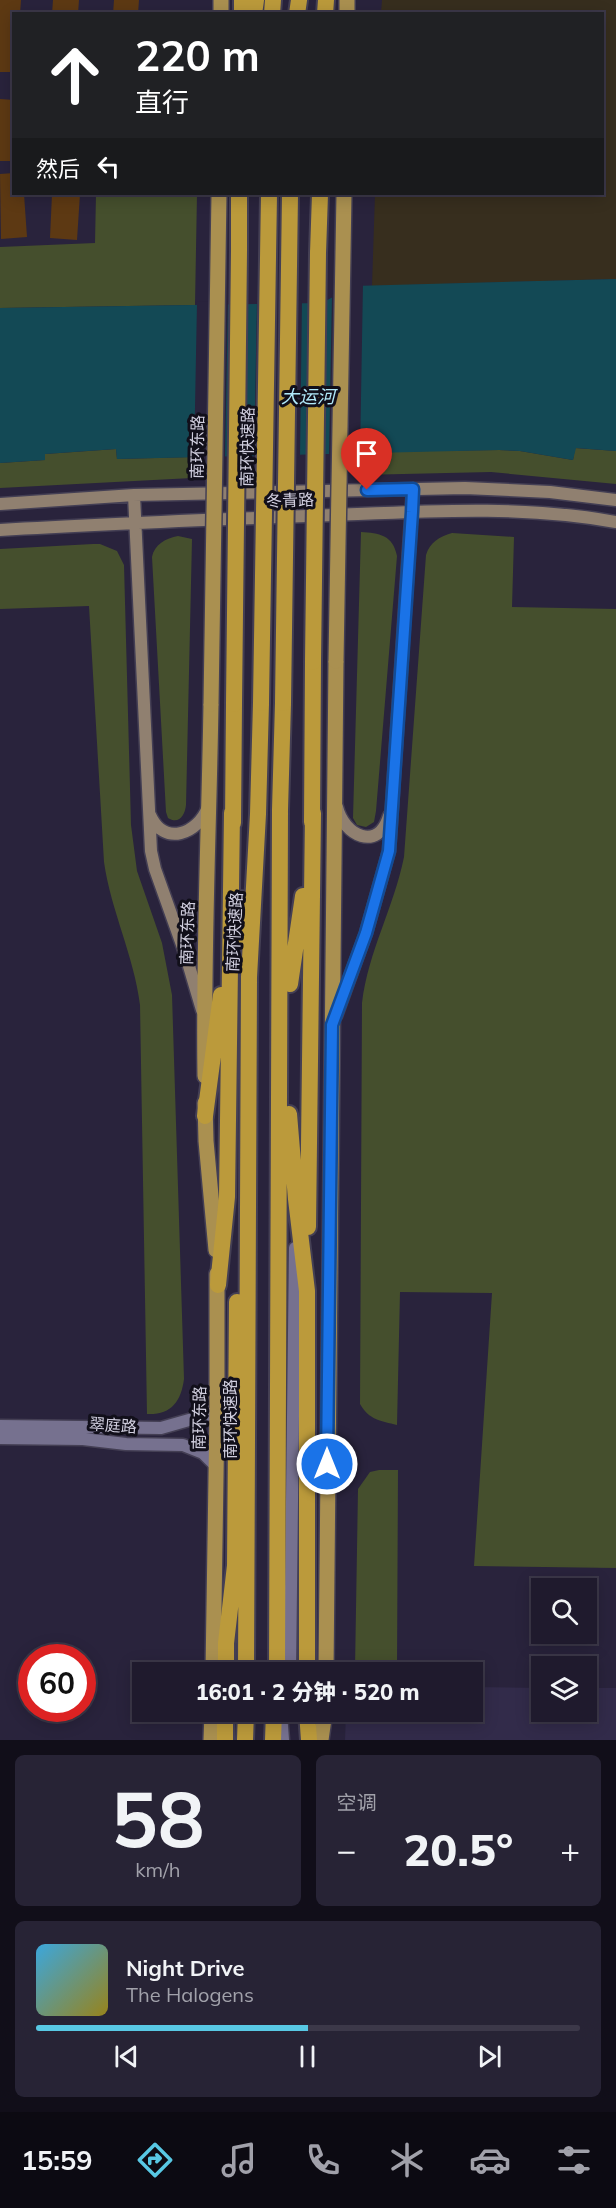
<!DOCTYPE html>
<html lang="zh">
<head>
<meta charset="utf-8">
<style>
	body { margin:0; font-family:Mulish,"Noto Sans SC",sans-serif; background:#272335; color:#f1f3f6; height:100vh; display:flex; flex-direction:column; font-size:22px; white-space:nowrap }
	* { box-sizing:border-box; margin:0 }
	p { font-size:20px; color:#a1a1aa }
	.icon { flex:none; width:33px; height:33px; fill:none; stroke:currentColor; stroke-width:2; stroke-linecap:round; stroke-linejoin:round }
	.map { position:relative; height:1740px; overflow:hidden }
	.side { display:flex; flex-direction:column; gap:15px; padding:15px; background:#110e19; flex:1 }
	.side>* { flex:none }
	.guide { position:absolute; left:12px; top:12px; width:592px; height:183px; border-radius:0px; box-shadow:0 3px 15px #0003,0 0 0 2px #3c3849; background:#202124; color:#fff; overflow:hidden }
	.buttons { position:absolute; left:531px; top:1578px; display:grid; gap:12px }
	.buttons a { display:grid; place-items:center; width:66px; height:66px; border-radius:0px; background:#1f1a2d; box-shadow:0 3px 15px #0003,0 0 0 2px #3c3849; font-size:30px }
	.speed { position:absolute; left:18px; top:1644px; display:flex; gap:12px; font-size:30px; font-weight:700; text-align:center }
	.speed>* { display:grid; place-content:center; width:78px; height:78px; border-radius:50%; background:#1f1a2d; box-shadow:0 3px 15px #0003,0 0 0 2px #3c3849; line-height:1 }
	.speed .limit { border:9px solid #d22; background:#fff; color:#111 }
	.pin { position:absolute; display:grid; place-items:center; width:51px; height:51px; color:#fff; margin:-62px -26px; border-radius:50% 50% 50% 0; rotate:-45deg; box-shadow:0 0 6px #0007 }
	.pin .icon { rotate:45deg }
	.me { position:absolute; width:66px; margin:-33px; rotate:0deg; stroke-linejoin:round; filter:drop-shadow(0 0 4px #0008) }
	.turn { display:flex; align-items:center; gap:21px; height:126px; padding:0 24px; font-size:27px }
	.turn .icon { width:78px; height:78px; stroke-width:2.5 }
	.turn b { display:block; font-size:42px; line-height:51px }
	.then { display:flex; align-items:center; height:57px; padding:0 24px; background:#0003; gap:12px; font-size:22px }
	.big { font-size:45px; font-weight:800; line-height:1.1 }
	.side .widget { flex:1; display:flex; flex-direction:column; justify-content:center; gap:9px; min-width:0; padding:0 21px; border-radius:9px; background:#272335 }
	.side .dial { align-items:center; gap:0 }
	.dial b { font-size:78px; line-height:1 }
	.song { display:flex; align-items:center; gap:18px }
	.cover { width:72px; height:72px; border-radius:9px; background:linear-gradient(135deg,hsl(200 70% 55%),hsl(50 70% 35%)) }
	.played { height:6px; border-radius:3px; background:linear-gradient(90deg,#58c8e4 50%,#3c3849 50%) }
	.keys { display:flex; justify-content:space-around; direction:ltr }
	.heat { display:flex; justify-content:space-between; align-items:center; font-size:33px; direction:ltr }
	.side .tiles { flex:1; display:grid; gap:15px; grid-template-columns:1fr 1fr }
	.widget:last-child { grid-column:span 2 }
	.trip { position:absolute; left:132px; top:1662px; width:351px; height:60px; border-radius:0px; background:#1f1a2d; box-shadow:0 3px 15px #0003,0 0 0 2px #3c3849; font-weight:800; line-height:60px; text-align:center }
	.menu { display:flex; height:96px; justify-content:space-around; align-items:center; background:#0c0a12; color:#a1a1aa }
	.menu .icon { width:42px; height:42px }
	.menu .current { color:#58c8e4 }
	.menu b { font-size:27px; color:#f1f3f6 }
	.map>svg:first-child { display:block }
	.commercial { fill:#372e1e }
	.built { fill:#322b4a }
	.green { fill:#454f2d }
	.water { fill:#134955 }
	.pier { fill:#29233c }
	.building { fill:#5d3913 }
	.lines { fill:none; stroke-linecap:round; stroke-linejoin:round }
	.minor-casing { stroke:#443f54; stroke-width:15 }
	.tertiary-casing { stroke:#443f54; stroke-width:15 }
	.secondary-casing { stroke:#443f54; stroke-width:15 }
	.primary-casing { stroke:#443f54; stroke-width:18 }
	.trunk-casing { stroke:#443f54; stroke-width:20 }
	.minor { stroke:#76718f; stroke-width:12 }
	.tertiary { stroke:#76718f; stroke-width:12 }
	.secondary { stroke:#908070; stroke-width:12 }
	.primary { stroke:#aa9050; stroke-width:15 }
	.trunk { stroke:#bb9a3b; stroke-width:16 }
	.primary-bridge-casing { stroke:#443f54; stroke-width:18; stroke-linecap:butt }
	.trunk-bridge-casing { stroke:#443f54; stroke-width:20; stroke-linecap:butt }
	.primary-bridge { stroke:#aa9050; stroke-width:15 }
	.trunk-bridge { stroke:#bb9a3b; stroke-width:16 }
	.route-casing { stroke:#114b97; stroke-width:15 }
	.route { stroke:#1a73e8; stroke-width:10 }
	.labels { text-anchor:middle; stroke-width:6; stroke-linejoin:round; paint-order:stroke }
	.street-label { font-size:16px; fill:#d1cfdf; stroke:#110f1a }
	.water-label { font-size:18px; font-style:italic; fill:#b0e9f9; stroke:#110f1a }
</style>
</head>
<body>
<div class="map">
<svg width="616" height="1740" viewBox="0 0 616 1740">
	<rect width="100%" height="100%" fill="#29233c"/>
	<path class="commercial" d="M382,0H616V279L372,286L375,194H603V14L381,13Z"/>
	<path class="built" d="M473,1687L541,1688L542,1712H586L587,1688H616V1740H345L346,1712H472Z"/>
	<path class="green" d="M96,194H197L195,305L0,308V247L95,243Z
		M575,448L616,451V484L491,472L359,475V452L499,450L520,451L573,460Z
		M116,449L117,459L192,457V478L0,488V463L45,460V454Z
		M361,532C379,533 393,535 397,556L376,811L374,822L366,827L357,825L353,818Z
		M452,533L514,537L512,607L616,609V1568L474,1566L492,1293L400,1292L397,1425C381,1421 369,1420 360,1404L362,1003C368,952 394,907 404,857L426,555C430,542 439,537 452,533Z
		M178,536L192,539L186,805C185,815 179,825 168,818L166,812L152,557C154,545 166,538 178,536Z
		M93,544H100L117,551L124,565L131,825L137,871L162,943L172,995L184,1379C181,1402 171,1415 147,1414L140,1005C134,956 111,911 104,862L89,606L0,609V549Z
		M379,1470H398L397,1670L355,1669L358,1489L370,1472Z"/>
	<path class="water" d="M616,279V451L576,448L573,460L520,451L499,450L117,459L116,449L45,454V460L0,463V308L322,303L353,286Z"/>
	<path class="pier" d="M352,283H363L360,455L329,456L332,294Z
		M302,300L300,457L254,458L257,301Z
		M228,301L225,459L194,460L197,302Z"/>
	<path class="building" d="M0,0H21L20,14H14V72H0Z
		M53,0H79L78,14H52Z
		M114,0H139L138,14H113Z
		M0,99L14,100V161H0Z
		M14,173V194H24L27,237L1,239L0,174Z
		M52,194H80L77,240L50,238Z"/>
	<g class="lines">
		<defs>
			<path id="minor" d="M290,1672L295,1248
				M281,1712L283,1740"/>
			<path id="tertiary" d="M0,1426L161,1428L217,1412
				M0,1438L83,1439L126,1444L183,1445L203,1453L216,1466"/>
			<path id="secondary" d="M134,495L151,851L155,869L186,956L202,1010
				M0,504L134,495L465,488L550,492L616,500
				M0,530C112,523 223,519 335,515C429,511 523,505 616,522
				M337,807C344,836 378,852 389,816
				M150,815C164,847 198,834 208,807
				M336,1016L366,933L389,851L413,489"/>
			<path id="primary" d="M221,14V0
				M347,14V0
				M205,1076C203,952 209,829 211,704
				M205,1103L206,1141L216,1250
				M213,1672L217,1412V1274
				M326,1672L336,661
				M211,1740L212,1712
				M321,1740L325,1712"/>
			<path id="trunk" d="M242,14V0
				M254,14L256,0
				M272,14L273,0
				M297,14L299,0
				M325,14L326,0
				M239,251V194
				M318,253L320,194
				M312,822L313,662
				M233,823L234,704
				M241,935V899
				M290,984L303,896
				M289,1114L296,1199L307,1291V1672
				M205,1116L221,995
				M308,1227L313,813
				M218,1285L227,1197L232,813
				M235,1567L237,1302
				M226,1672V1643L236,1557
				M246,1672L249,977L258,814L261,703
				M277,1672L280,810L283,703
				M307,1712L309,1740
				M225,1740V1712
				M245,1740L246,1712
				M273,1740L274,1712"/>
		</defs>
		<use href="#minor" class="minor-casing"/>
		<use href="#tertiary" class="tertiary-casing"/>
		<use href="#secondary" class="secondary-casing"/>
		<use href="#primary" class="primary-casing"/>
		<use href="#trunk" class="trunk-casing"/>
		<use href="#minor" class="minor"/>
		<use href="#tertiary" class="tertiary"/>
		<use href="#secondary" class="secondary"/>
		<use href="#primary" class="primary"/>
		<use href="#trunk" class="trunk"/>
		<defs>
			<path id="primary-bridge" d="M336,661L344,194
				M211,704L219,194"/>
			<path id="trunk-bridge" d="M313,662L318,253
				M261,703L269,194
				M283,703L290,194
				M234,704L239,251"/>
		</defs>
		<use href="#primary-bridge" class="primary-bridge-casing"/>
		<use href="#trunk-bridge" class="trunk-bridge-casing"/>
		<use href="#primary-bridge" class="primary-bridge"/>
		<use href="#trunk-bridge" class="trunk-bridge"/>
	</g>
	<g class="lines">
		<defs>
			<path id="route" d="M327,1464L332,1025L366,933L389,851L412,512L413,489L367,490"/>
		</defs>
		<use href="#route" class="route-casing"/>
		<use href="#route" class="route"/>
	</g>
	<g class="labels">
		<g class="street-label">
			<text transform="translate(197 447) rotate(-89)" y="6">南环东路</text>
			<text transform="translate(247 447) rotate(-89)" y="6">南环快速路</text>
			<text transform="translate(290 500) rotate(-2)" y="6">冬青路</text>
			<text transform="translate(234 932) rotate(-87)" y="6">南环快速路</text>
			<text transform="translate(187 933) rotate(-88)" y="6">南环东路</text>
			<text transform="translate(199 1418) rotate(-89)" y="6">南环东路</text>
			<text transform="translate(230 1419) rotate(-90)" y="6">南环快速路</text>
			<text transform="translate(113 1425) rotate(4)" y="6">翠庭路</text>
		</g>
		<g class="water-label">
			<text x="308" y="403">大运河</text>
		</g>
	</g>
</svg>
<div class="buttons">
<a><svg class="icon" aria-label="search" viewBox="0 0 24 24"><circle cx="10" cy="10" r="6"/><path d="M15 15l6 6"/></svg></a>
<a><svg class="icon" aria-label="layers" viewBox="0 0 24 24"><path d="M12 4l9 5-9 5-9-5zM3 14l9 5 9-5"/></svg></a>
</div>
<div class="speed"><div class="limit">60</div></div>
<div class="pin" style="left:367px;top:490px;background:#d93025"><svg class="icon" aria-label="arrive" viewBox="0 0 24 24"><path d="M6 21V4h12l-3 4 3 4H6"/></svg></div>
<svg class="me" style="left:327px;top:1464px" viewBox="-20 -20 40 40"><circle r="17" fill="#1a73e8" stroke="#fff" stroke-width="3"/><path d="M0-11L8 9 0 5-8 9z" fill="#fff"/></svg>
<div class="trip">16:01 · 2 分钟 · 520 m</div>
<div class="guide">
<div class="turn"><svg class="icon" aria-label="ahead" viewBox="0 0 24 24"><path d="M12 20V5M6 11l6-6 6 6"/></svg><div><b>220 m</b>直行</div></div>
<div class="then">然后<svg class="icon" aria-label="left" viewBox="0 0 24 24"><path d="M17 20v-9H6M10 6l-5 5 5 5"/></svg></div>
</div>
</div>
<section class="side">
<div class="tiles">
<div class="widget dial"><b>58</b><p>km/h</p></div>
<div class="widget"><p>空调</p>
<div class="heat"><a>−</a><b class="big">20.5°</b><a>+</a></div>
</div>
<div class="widget">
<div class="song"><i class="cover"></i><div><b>Night Drive</b><p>The Halogens</p></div></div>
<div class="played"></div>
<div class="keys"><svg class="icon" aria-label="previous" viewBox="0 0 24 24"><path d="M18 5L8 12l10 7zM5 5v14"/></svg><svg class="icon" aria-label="pause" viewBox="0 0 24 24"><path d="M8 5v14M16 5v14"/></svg><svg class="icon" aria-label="next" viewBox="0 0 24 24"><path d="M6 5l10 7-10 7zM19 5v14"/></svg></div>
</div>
</div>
</section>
<nav class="menu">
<b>15:59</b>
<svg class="icon current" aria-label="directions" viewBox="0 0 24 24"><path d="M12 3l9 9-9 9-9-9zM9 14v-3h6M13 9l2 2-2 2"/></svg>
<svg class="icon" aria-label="music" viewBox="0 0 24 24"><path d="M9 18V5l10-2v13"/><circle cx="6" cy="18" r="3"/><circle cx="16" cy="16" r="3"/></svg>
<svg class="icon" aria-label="phone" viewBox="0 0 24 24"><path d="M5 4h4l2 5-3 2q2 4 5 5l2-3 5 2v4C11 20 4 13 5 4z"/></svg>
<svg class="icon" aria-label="climate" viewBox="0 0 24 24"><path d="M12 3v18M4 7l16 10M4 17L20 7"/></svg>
<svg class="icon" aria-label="car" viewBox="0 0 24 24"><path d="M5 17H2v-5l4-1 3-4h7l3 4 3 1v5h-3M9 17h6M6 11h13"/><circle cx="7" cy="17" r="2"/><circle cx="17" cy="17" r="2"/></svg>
<svg class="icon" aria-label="filters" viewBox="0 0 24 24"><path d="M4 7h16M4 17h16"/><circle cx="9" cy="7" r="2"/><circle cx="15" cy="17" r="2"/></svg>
</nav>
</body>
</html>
